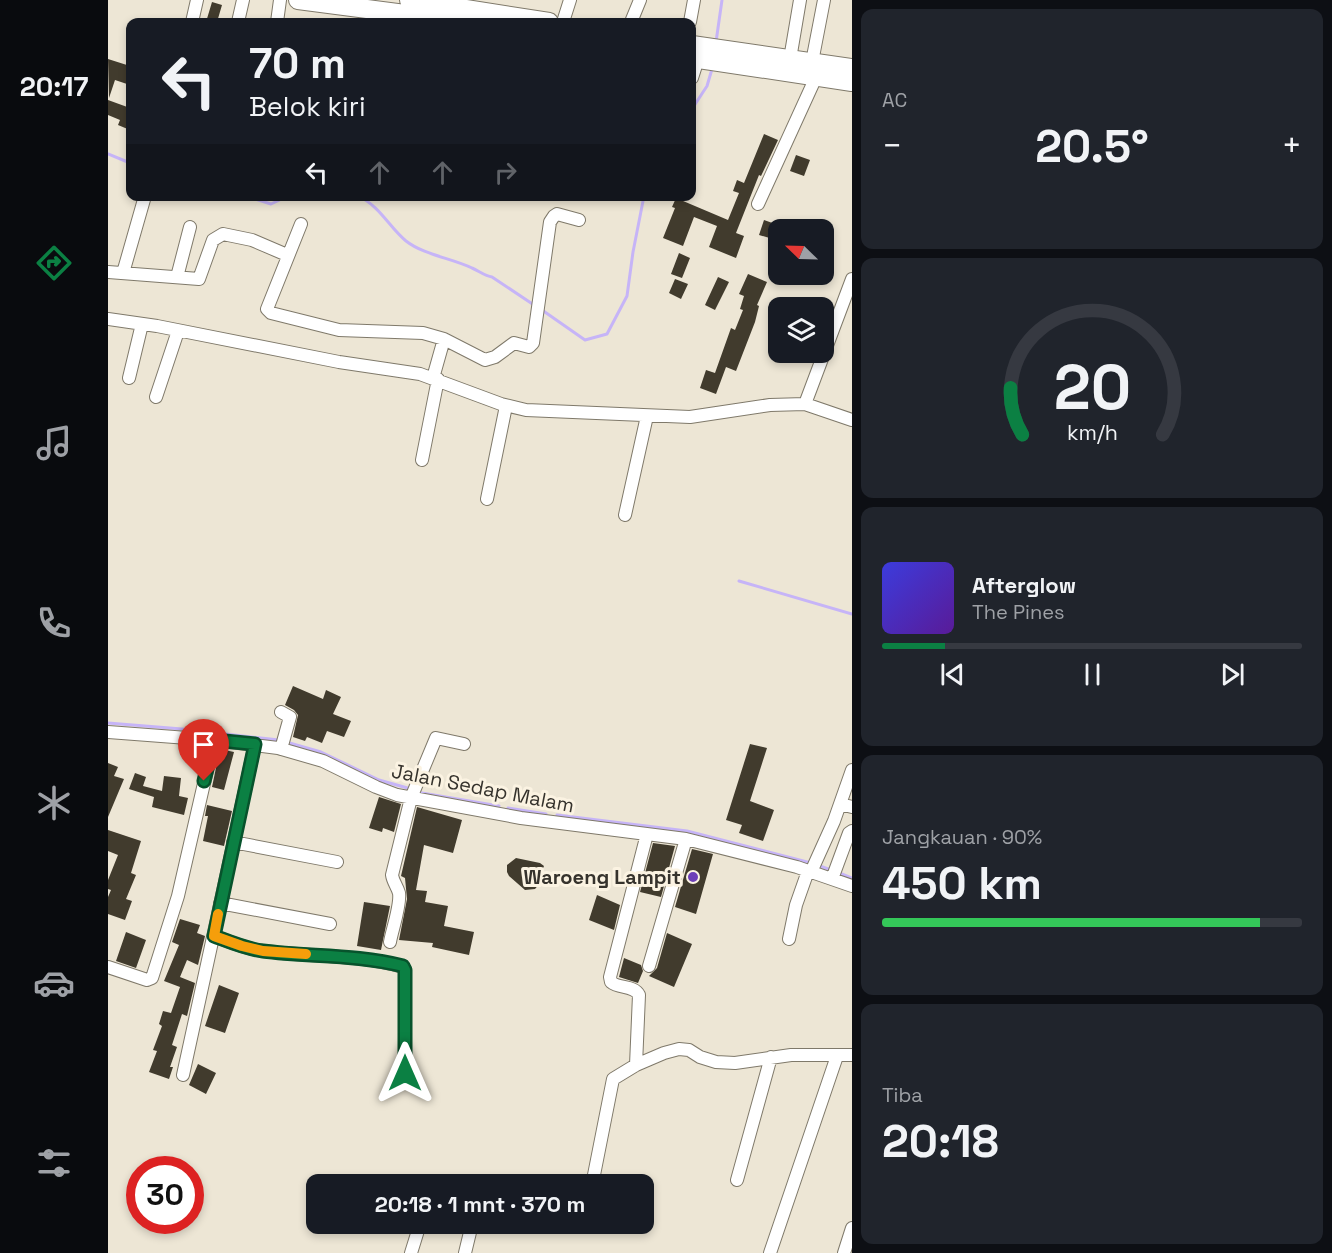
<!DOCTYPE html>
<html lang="id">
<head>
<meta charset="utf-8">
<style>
	body { margin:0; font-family:"Space Grotesk",sans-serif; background:#20242c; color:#f1f3f6; height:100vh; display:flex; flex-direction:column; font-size:22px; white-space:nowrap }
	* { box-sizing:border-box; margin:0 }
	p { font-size:20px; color:#9ea1a6 }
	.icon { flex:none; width:33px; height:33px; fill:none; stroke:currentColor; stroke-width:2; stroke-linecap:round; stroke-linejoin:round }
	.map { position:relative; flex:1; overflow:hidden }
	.details { display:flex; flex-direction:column; gap:9px; padding:9px; background:#0d0f14; width:480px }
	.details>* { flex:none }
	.top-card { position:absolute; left:18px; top:18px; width:570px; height:183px; border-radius:12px; box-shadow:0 3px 9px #0003; background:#171b24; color:#f1f3f6; overflow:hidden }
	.needle { width:39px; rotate:293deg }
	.buttons { position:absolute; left:660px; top:219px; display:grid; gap:12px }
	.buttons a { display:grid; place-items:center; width:66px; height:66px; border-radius:12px; background:#171b24; box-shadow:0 3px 9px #0003; font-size:30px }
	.speed { position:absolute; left:18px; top:1156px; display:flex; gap:12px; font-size:30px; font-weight:700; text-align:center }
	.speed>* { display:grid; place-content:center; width:78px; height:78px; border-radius:50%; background:#171b24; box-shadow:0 3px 9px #0003; line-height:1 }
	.speed .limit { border:9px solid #d22; background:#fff; color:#111 }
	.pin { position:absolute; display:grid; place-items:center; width:51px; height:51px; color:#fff; margin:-62px -26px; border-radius:50% 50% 50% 0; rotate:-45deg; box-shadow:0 0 6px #0007 }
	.pin .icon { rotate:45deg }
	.me { position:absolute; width:66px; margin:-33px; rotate:0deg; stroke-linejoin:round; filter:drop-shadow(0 0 4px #0008) }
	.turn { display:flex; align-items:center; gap:21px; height:126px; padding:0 24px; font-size:27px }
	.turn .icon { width:78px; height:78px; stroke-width:2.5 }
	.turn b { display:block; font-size:42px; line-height:51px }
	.lanes { display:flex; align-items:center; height:57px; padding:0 24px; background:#0003; justify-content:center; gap:30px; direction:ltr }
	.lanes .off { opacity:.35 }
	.big { font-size:45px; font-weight:700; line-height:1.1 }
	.details .widget { flex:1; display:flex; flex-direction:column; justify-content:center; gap:9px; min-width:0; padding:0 21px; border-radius:12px; background:#20242c }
	.details .dial { align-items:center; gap:0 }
	.dial svg { height:156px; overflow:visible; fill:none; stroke:#363941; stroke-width:7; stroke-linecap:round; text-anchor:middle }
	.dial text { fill:#f1f3f6; stroke:none }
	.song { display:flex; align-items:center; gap:18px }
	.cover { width:72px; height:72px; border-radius:9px; background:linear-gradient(135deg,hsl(240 70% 55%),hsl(270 70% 35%)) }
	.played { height:6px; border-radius:3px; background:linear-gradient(90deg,#0b8043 15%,#363941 15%) }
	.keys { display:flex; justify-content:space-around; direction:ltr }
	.heat { display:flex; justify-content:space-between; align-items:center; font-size:33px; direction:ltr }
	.charge { height:9px; border-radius:4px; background:linear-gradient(90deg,#34c759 90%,#363941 0) }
	.trip { position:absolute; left:198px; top:1174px; width:348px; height:60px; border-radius:12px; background:#171b24; box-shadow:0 3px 9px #0003; font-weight:700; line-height:60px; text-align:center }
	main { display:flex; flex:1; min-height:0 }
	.tabs { display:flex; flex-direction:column; width:108px; justify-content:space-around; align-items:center; background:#090b0e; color:#9ea1a6 }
	.tabs .icon { width:42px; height:42px }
	.tabs .current { color:#0b8043 }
	.tabs b { font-size:27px; color:#f1f3f6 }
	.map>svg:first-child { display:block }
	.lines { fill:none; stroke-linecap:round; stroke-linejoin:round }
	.stream { stroke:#c6b4f7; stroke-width:3 }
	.building { fill:#413b2d }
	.minor-casing { stroke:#7f796a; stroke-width:14 }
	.highway-casing { stroke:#7f796a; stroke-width:20 }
	.minor { stroke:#fff; stroke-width:12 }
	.highway { stroke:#fff; stroke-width:18 }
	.route-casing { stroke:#07532c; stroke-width:15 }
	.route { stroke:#0b8043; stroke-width:10 }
	.slow { stroke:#f59e0b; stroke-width:10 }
	.poi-dot { fill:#6d40b8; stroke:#fbf3e2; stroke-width:2 }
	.labels { text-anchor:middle; stroke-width:6; stroke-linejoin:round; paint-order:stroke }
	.street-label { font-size:20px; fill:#36332d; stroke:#fbf3e2 }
	.poi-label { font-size:20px; font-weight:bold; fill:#36332d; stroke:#fbf3e2; text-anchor:end }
</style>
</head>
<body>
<main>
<nav class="tabs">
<b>20:17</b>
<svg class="icon current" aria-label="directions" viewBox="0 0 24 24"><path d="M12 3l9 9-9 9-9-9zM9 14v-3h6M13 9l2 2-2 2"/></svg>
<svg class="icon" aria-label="music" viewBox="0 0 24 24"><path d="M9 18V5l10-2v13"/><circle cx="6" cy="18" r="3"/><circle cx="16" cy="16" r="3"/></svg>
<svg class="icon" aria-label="phone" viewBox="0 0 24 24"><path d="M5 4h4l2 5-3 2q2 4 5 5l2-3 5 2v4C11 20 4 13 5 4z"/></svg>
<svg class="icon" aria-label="climate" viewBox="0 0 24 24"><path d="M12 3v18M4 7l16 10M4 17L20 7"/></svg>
<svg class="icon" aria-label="car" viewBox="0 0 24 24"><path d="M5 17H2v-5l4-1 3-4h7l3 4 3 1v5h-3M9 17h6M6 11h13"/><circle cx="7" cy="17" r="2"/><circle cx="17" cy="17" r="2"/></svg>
<svg class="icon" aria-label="filters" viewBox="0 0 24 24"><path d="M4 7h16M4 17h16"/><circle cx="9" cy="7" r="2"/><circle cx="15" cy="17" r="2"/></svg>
</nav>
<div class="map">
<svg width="744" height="1253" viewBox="0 0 744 1253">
	<rect width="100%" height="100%" fill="#ede6d5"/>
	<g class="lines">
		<path class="stream" d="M608,42L614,0
			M584,109L599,86L604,69
			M0,154L22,163
			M137,196L163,204L180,196
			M250,196C272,206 281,227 298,241C316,255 343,258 364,268C371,271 377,276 384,277L426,305
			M434,310L477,340L499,334L519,296L525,252L536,196
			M631,581L744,614
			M0,723L74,729L171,740
			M178,742L213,752L271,780L303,789
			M314,793L391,806
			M400,808L438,814
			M449,815L579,831L703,863
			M709,865L723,870
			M729,872L744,878"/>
	</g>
	<path class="building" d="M104,2L114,5L109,22H98Z
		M0,59L22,66V85L7,80L1,98Z
		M0,100L22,108V130L10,125L12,120L0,115Z
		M656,134L670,140L653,176L651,175L628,233L636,236L628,258L601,247L609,226L586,217L575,246L555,238L567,208L564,207L568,198L620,220L631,193L625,191L629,180L636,183Z
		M688,155L702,160L696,176L682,171Z
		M656,220L670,225L665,239L651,235Z
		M571,253L582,258L574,278L563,274Z
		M640,274L659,282L649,305L651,306L647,322L628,371L618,367L608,394L592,388L598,370L607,373L623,328L627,330L635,310L632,309L636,296L631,294Z
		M610,277L621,282L607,310L597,305Z
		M567,279L580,284L573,299L561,293Z
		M185,686L215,699L218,690L233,697L225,714L243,721L236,737L219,731L214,743L199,737L197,741L185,737L190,715L186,710L177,705Z
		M642,744L659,748L642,801L666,810L655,841L631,833L634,825L618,820Z
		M112,749L126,752L116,790L104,787Z
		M0,763L10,767L6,776L16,779L0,817Z
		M27,773L38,777L35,786L54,791L56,776L73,778L71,796L80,798L76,815L44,807L46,797L21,789Z
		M271,797L293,804L286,832L275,828L274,832L261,828Z
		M99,805L124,811L116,846L95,841L100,816H97Z
		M309,807L354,820L345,853L316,845L308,890L319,891L317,902L340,906L336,926L366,932L361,955L324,947L325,943L291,940L299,899L297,878L293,876Z
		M0,830L33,841L23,873L28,875L18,899L24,901L17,920L0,914V897L3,890L0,889V880L10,855L0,851Z
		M545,843L567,846L553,897L532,892Z
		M584,849L605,854L588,914L567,907Z
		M408,858L432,863L436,866L432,875L433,882L427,889L417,890L401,876L399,872V865Z
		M489,895L512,905L506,930L481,920Z
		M256,902L282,906L273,950L249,946Z
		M72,919L92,925L89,933L97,936L90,965L79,960L72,977L87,983L79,1016L74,1014L64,1045L69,1047L62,1067H65L61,1079L41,1072L49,1051L45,1050L54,1026L51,1024L55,1011L63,1013L72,987L56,981L71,945L64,942Z
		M18,932L38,940L28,968L8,961Z
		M559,933L584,944L566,987L541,976L549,968Z
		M516,958L533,965L535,971L530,983L511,977Z
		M111,985L131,993L117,1033L97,1026Z
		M90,1064L108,1073L98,1094L81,1085Z"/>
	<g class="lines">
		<defs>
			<path id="minor" d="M84,22L89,0
				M130,22L135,0
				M169,22L172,0
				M455,22L462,0
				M523,22L532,0
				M582,22L586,0
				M682,59L692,0
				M704,62L716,0
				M584,78L590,59
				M650,204L708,77
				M193,224L159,309L163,313L231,330L315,333L336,339L377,360L387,357L406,343L421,347L425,343L442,222L446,216L449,214L471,220
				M0,272L91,279L105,240L115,234L144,240L179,255
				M15,273L37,196
				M69,277L82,227
				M0,319L49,326L231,362L312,374L393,404L418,410L582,417L662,405L697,404L744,420
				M21,378L34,324
				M325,378L336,339
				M48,397L70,331
				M697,404L744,279
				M314,460L330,379
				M379,499L398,406
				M517,515L539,416
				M0,732L106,740L170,748L215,761L268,787L289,795L413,818L578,839L689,867L744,886
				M173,749L182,717L173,712
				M732,804L744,807
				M125,842L229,862
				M703,872L726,821L744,770
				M724,879L741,833L744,831
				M112,903L222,924
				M106,936C122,942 138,949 155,951C201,957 250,954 295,967L297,970V1073
				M681,939L688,905L700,871
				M282,942C284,930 293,905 291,893C289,886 285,882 284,875L303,798L328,738L356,744
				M541,966L578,839
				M0,967L39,980L44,978L70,896L106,740
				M528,1065L531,995C526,985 511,989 503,982L502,977L539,834
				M75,1075L147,744
				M629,1180L663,1057
				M484,1185L505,1079L528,1065L556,1053L571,1049L581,1050L592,1057L608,1062L627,1063L683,1055H744
				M303,1253L312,1224
				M357,1253L364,1224
				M662,1253L729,1056
				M736,1253L744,1228"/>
			<path id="highway" d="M190,0L359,22
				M301,0L441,22
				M584,45L744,68
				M584,58L744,82"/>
		</defs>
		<use href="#minor" class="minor-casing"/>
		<use href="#highway" class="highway-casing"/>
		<use href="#minor" class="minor"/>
		<use href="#highway" class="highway"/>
	</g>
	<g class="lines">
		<defs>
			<path id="route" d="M96,781L106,740L147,744L106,936C122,942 138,949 155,951C201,957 249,954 295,966L297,970V1073"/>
		</defs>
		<use href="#route" class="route-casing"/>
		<use href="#route" class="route"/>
		<path class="slow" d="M110,914L106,936L134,946L155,951L198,954"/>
	</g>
	<circle class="poi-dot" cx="585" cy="877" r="6"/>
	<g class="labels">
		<g class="street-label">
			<text transform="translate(375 788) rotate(11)" y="7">Jalan Sedap Malam</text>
		</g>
		<g class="poi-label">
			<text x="573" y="884">Waroeng Lampit</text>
		</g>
	</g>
</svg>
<div class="buttons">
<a><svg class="needle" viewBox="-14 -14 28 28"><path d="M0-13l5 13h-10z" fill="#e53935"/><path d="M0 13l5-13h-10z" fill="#9ea1a6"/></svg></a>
<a><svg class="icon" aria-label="layers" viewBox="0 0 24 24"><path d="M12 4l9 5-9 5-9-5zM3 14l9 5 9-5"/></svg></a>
</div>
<div class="speed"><div class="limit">30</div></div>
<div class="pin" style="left:96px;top:781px;background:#d93025"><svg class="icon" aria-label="arrive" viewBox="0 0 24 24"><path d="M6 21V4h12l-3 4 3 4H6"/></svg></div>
<svg class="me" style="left:297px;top:1073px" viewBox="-20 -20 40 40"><path d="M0-17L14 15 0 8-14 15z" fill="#0b8043" stroke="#fff" stroke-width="4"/></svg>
<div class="trip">20:18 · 1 mnt · 370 m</div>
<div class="top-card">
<div class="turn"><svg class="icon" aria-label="left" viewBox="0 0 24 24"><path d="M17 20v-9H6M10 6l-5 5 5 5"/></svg><div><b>70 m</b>Belok kiri</div></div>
<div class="lanes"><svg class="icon" aria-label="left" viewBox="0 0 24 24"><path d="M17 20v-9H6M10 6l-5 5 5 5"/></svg><svg class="icon off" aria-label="ahead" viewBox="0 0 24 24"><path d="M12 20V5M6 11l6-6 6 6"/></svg><svg class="icon off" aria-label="ahead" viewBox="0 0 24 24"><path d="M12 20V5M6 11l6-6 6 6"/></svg><svg class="icon off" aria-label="right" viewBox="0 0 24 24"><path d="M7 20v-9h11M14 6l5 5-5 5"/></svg></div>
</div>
</div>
<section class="details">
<div class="widget"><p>AC</p>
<div class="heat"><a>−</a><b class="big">20.5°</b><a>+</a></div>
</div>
<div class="widget dial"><svg viewBox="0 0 100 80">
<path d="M14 69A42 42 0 1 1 86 69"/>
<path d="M14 69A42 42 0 0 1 8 45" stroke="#0b8043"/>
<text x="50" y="56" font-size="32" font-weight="700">20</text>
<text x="50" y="72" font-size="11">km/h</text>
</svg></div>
<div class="widget">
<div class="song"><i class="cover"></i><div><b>Afterglow</b><p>The Pines</p></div></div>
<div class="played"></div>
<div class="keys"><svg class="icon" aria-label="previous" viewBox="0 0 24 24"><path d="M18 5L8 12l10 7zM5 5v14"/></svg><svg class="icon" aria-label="pause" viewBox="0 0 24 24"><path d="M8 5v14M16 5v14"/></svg><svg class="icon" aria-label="next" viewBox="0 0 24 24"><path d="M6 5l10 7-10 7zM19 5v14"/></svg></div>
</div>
<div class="widget"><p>Jangkauan · 90%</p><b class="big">450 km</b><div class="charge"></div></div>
<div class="widget"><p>Tiba</p><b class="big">20:18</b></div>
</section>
</main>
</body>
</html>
